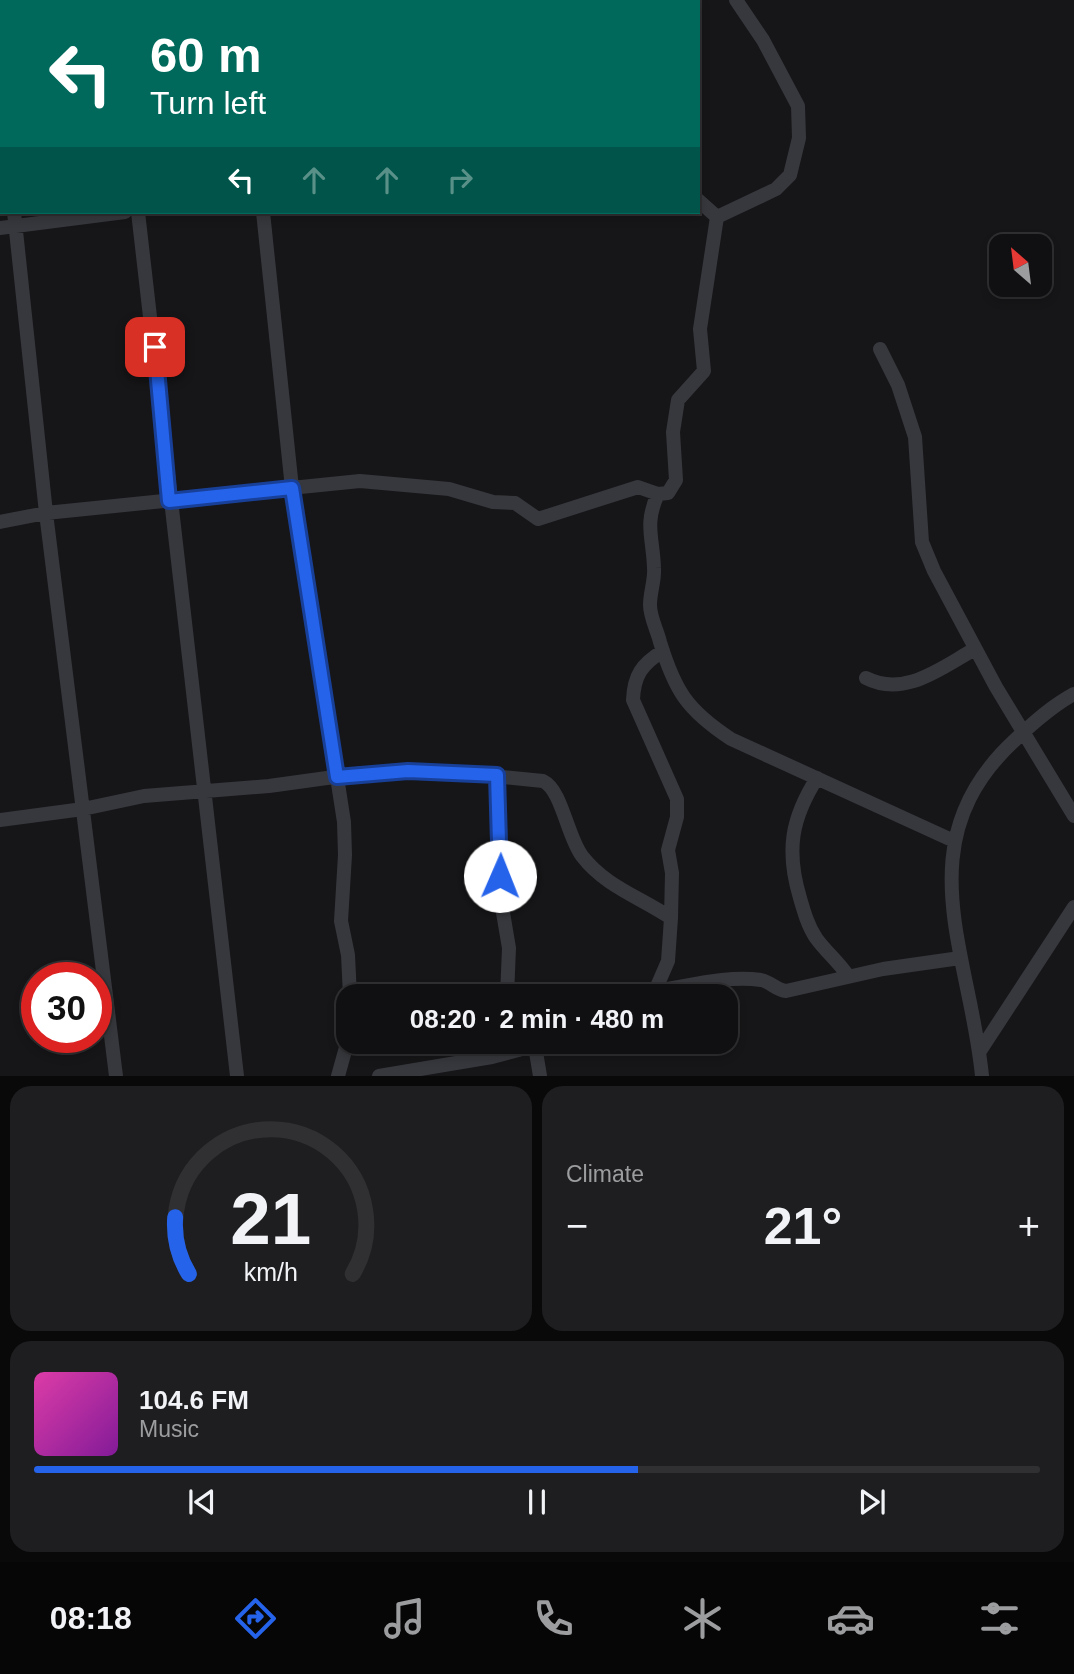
<!DOCTYPE html>
<html lang="en">
<head>
<meta charset="utf-8">
<style>
	body { margin:0; font-family:Arial,sans-serif; background:#1e1e20; color:#f1f3f6; height:100vh; display:flex; flex-direction:column; font-size:26px; white-space:nowrap }
	* { box-sizing:border-box; margin:0 }
	p { font-size:23px; color:#9c9d9f }
	.icon { flex:none; width:38px; height:38px; fill:none; stroke:currentColor; stroke-width:2; stroke-linecap:round; stroke-linejoin:round }
	.map { position:relative; height:1076px; overflow:hidden }
	.panel { display:flex; flex-direction:column; gap:10px; padding:10px; background:#09090a; flex:1 }
	.panel>* { flex:none }
	.banner { position:absolute; left:0px; top:0px; width:700px; height:214px; box-shadow:0 4px 10px #0003,0 0 0 2px #303032; background:#00695c; color:#fff; overflow:hidden }
	.needle { width:46px; rotate:332deg }
	.tools { position:absolute; left:989px; top:234px; display:grid; gap:14px }
	.tools a { display:grid; place-items:center; width:63px; height:63px; border-radius:14px; background:#101012; box-shadow:0 4px 10px #0003,0 0 0 2px #303032; font-size:35px }
	.speed { position:absolute; left:21px; top:962px; display:flex; gap:14px; font-size:35px; font-weight:700; text-align:center }
	.speed>* { display:grid; place-content:center; width:91px; height:91px; border-radius:50%; background:#101012; box-shadow:0 4px 10px #0003,0 0 0 2px #303032; line-height:1 }
	.speed .limit { border:10px solid #d22; background:#fff; color:#111 }
	.pin { position:absolute; display:grid; place-items:center; width:60px; height:60px; color:#fff; margin:-30px; border-radius:14px; box-shadow:0 4px 10px #0006 }
	.me { position:absolute; width:77px; margin:-38px; rotate:1deg; stroke-linejoin:round; filter:drop-shadow(0 0 5px #0008) }
	.turn { display:flex; align-items:center; gap:24px; height:147px; padding:0 35px; font-size:32px }
	.turn .icon { width:91px; height:91px; stroke-width:2.5 }
	.turn b { display:block; font-size:49px; line-height:60px }
	.lanes { display:flex; align-items:center; height:66px; padding:0 35px; background:#0003; justify-content:center; gap:35px; direction:ltr }
	.lanes .off { opacity:.35 }
	.big { font-size:52px; font-weight:800; line-height:1.1 }
	.panel .card { flex:1; display:flex; flex-direction:column; justify-content:center; gap:10px; min-width:0; padding:0 24px; border-radius:21px; background:#1e1e20 }
	.panel .dial { align-items:center; gap:0 }
	.dial svg { height:182px; overflow:visible; fill:none; stroke:#303032; stroke-width:7; stroke-linecap:round; text-anchor:middle }
	.dial text { fill:#f1f3f6; stroke:none }
	.song { display:flex; align-items:center; gap:21px }
	.cover { width:84px; height:84px; border-radius:10px; background:linear-gradient(135deg,hsl(320 70% 55%),hsl(290 70% 35%)) }
	.played { height:7px; border-radius:4px; background:linear-gradient(90deg,#2563eb 60%,#303032 60%) }
	.keys { display:flex; justify-content:space-around; direction:ltr }
	.heat { display:flex; justify-content:space-between; align-items:center; font-size:38px; direction:ltr }
	.panel .tiles { flex:1; display:grid; gap:10px; grid-template-columns:1fr 1fr }
	.card:last-child { grid-column:span 2 }
	.trip { position:absolute; left:336px; top:984px; width:402px; height:70px; border-radius:21px; background:#101012; box-shadow:0 4px 10px #0003,0 0 0 2px #303032; font-weight:800; line-height:70px; text-align:center }
	.dock { display:flex; height:112px; justify-content:space-around; align-items:center; background:#060607; color:#9c9d9f }
	.dock .icon { width:49px; height:49px }
	.dock .on { color:#2563eb }
	.dock b { font-size:32px; color:#f1f3f6 }
	.map>svg:first-child { display:block }
	.lines { fill:none; stroke-linecap:round; stroke-linejoin:round }
	.street { stroke:#37383d; stroke-width:14 }
	.route-casing { stroke:#184099; stroke-width:18 }
	.route { stroke:#2563eb; stroke-width:12 }
</style>
</head>
<body>
<div class="map">
<svg width="1074" height="1076" viewBox="0 0 1074 1076">
	<rect width="100%" height="100%" fill="#161618"/>
	<g class="lines">
		<path class="street" d="M102,0V2
			M230,0V2
			M349,0L359,2
			M591,0L592,2
			M0,2L12,0
			M466,2V0
			M0,117L2,129
			M698,200L717,217
			M14,212L46,513L116,1076
			M138,212L237,1076
			M263,212L292,488L344,822L345,855L341,921L348,955L350,996
			M717,217L776,189L790,175L799,138L798,106L763,40L736,0
			M0,228L125,212
			M880,349L898,385L915,437L922,542L934,571L996,687L1074,816
			M658,494C644,524 653,537 654,568C655,580 650,592 650,605C650,617 657,630 660,642C675,691 687,710 731,739L954,841
			M0,522L46,513L360,481L449,489L493,502L515,503L538,519L638,487L658,494L668,493L676,480L673,432L678,400L704,371L700,329L717,217
			M663,651C642,664 634,675 633,700L677,799V817L668,850L672,873L671,918
			M866,678C905,698 942,667 975,649
			M497,775L500,895L509,948L507,996
			M817,778C791,819 786,851 800,898C804,912 808,926 816,938C826,952 839,962 848,976
			M0,820L83,809L144,796L269,786L363,773L451,772L543,781C562,790 567,836 582,856C606,887 640,897 671,918L668,961L655,991
			M654,996L655,991C689,986 727,975 761,980C771,982 776,990 786,991L883,969L960,958
			M535,1046L540,1076
			M980,1051L1074,907
			M338,1076L348,1040
			M379,1076L492,1057L552,1041
			M982,1076C970,952 904,842 1015,740C1034,722 1052,706 1074,694"/>
	</g>
	<g class="lines">
		<defs>
			<path id="route" d="M155,347L169,501L292,488L337,777L408,771L497,775L500,876"/>
		</defs>
		<use href="#route" class="route-casing"/>
		<use href="#route" class="route"/>
	</g>
</svg>
<div class="tools">
<a><svg class="needle" viewBox="-14 -14 28 28"><path d="M0-13l5 13h-10z" fill="#e53935"/><path d="M0 13l5-13h-10z" fill="#9c9d9f"/></svg></a>
</div>
<div class="speed"><div class="limit">30</div></div>
<div class="pin" style="left:155px;top:347px;background:#d93025"><svg class="icon" aria-label="arrive" viewBox="0 0 24 24"><path d="M6 21V4h12l-3 4 3 4H6"/></svg></div>
<svg class="me" style="left:500px;top:876px" viewBox="-20 -20 40 40"><circle r="19" fill="#fff"/><path d="M0-13L10 11 0 6-10 11z" fill="#2563eb"/></svg>
<div class="trip">08:20 · 2 min · 480 m</div>
<div class="banner">
<div class="turn"><svg class="icon" aria-label="left" viewBox="0 0 24 24"><path d="M17 20v-9H6M10 6l-5 5 5 5"/></svg><div><b>60 m</b>Turn left</div></div>
<div class="lanes"><svg class="icon" aria-label="left" viewBox="0 0 24 24"><path d="M17 20v-9H6M10 6l-5 5 5 5"/></svg><svg class="icon off" aria-label="ahead" viewBox="0 0 24 24"><path d="M12 20V5M6 11l6-6 6 6"/></svg><svg class="icon off" aria-label="ahead" viewBox="0 0 24 24"><path d="M12 20V5M6 11l6-6 6 6"/></svg><svg class="icon off" aria-label="right" viewBox="0 0 24 24"><path d="M7 20v-9h11M14 6l5 5-5 5"/></svg></div>
</div>
</div>
<section class="panel">
<div class="tiles">
<div class="card dial"><svg viewBox="0 0 100 80">
<path d="M14 69A42 42 0 1 1 86 69"/>
<path d="M14 69A42 42 0 0 1 8 44" stroke="#2563eb"/>
<text x="50" y="56" font-size="32" font-weight="700">21</text>
<text x="50" y="72" font-size="11">km/h</text>
</svg></div>
<div class="card"><p>Climate</p>
<div class="heat"><a>−</a><b class="big">21°</b><a>+</a></div>
</div>
<div class="card">
<div class="song"><i class="cover"></i><div><b>104.6 FM</b><p>Music</p></div></div>
<div class="played"></div>
<div class="keys"><svg class="icon" aria-label="previous" viewBox="0 0 24 24"><path d="M18 5L8 12l10 7zM5 5v14"/></svg><svg class="icon" aria-label="pause" viewBox="0 0 24 24"><path d="M8 5v14M16 5v14"/></svg><svg class="icon" aria-label="next" viewBox="0 0 24 24"><path d="M6 5l10 7-10 7zM19 5v14"/></svg></div>
</div>
</div>
</section>
<nav class="dock">
<b>08:18</b>
<svg class="icon on" aria-label="directions" viewBox="0 0 24 24"><path d="M12 3l9 9-9 9-9-9zM9 14v-3h6M13 9l2 2-2 2"/></svg>
<svg class="icon" aria-label="music" viewBox="0 0 24 24"><path d="M9 18V5l10-2v13"/><circle cx="6" cy="18" r="3"/><circle cx="16" cy="16" r="3"/></svg>
<svg class="icon" aria-label="phone" viewBox="0 0 24 24"><path d="M5 4h4l2 5-3 2q2 4 5 5l2-3 5 2v4C11 20 4 13 5 4z"/></svg>
<svg class="icon" aria-label="climate" viewBox="0 0 24 24"><path d="M12 3v18M4 7l16 10M4 17L20 7"/></svg>
<svg class="icon" aria-label="car" viewBox="0 0 24 24"><path d="M5 17H2v-5l4-1 3-4h7l3 4 3 1v5h-3M9 17h6M6 11h13"/><circle cx="7" cy="17" r="2"/><circle cx="17" cy="17" r="2"/></svg>
<svg class="icon" aria-label="filters" viewBox="0 0 24 24"><path d="M4 7h16M4 17h16"/><circle cx="9" cy="7" r="2"/><circle cx="15" cy="17" r="2"/></svg>
</nav>
</body>
</html>
